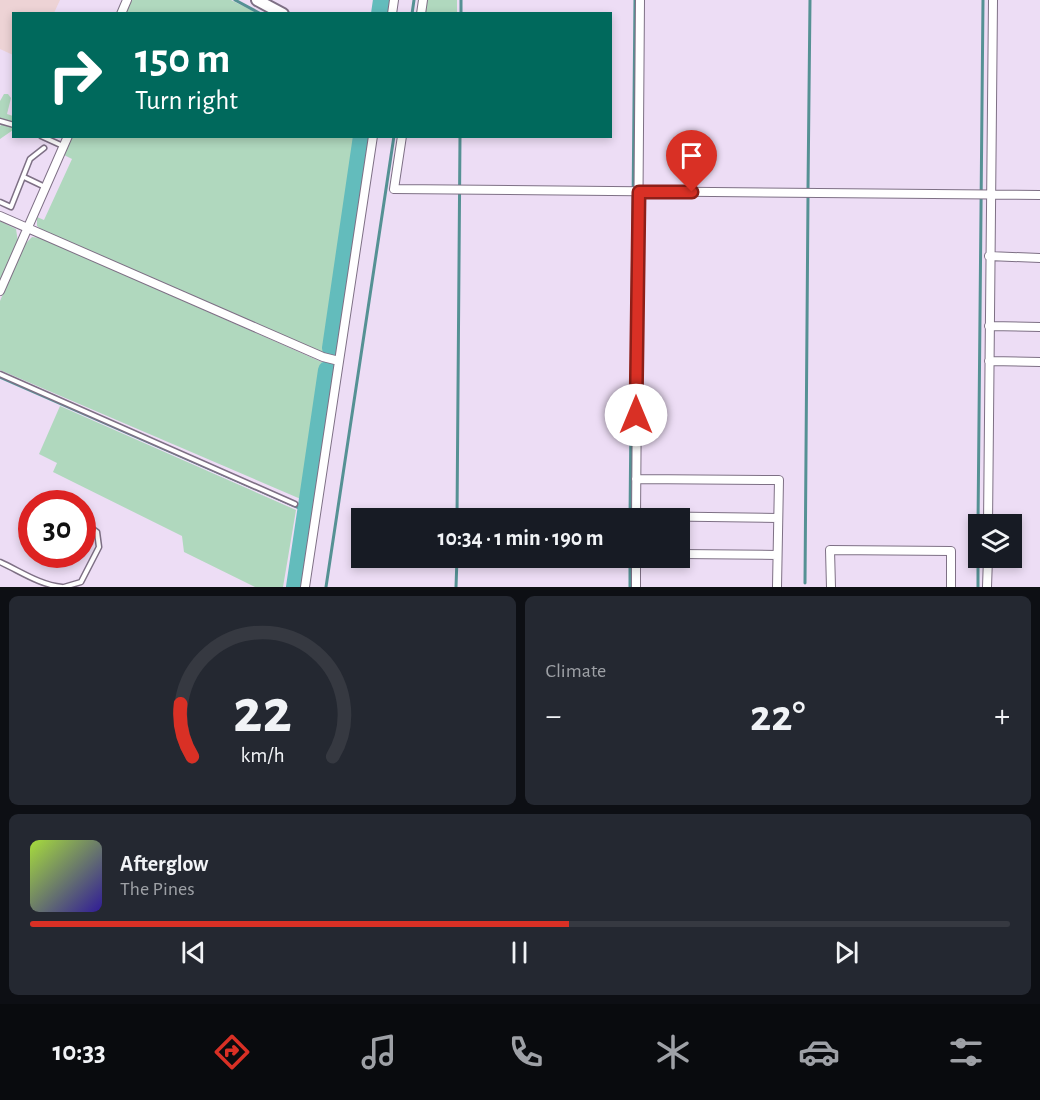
<!DOCTYPE html>
<html lang="en">
<head>
<meta charset="utf-8">
<style>
	body { margin:0; font-family:"Alegreya Sans",sans-serif; background:#242831; color:#f1f3f6; height:100vh; display:flex; flex-direction:column; font-size:22px; white-space:nowrap }
	* { box-sizing:border-box; margin:0 }
	p { font-size:20px; color:#9ea1a6 }
	.icon { flex:none; width:33px; height:33px; fill:none; stroke:currentColor; stroke-width:2; stroke-linecap:round; stroke-linejoin:round }
	.map { position:relative; height:587px; overflow:hidden }
	.side { display:flex; flex-direction:column; gap:9px; padding:9px; background:#0d0f14; flex:1 }
	.side>* { flex:none }
	.top-card { position:absolute; left:12px; top:12px; width:600px; height:126px; border-radius:0px; box-shadow:0 3px 9px #0003; background:#00695c; color:#fff; overflow:hidden }
	.fabs { position:absolute; left:968px; top:514px; display:grid; gap:12px }
	.fabs a { display:grid; place-items:center; width:54px; height:54px; border-radius:0px; background:#171b24; box-shadow:0 3px 9px #0003; font-size:30px }
	.speed { position:absolute; left:18px; top:490px; display:flex; gap:12px; font-size:30px; font-weight:700; text-align:center }
	.speed>* { display:grid; place-content:center; width:78px; height:78px; border-radius:50%; background:#171b24; box-shadow:0 3px 9px #0003; line-height:1 }
	.speed .limit { border:9px solid #d22; background:#fff; color:#111 }
	.pin { position:absolute; display:grid; place-items:center; width:51px; height:51px; color:#fff; margin:-62px -26px; border-radius:50% 50% 50% 0; rotate:-45deg; box-shadow:0 0 6px #0007 }
	.pin .icon { rotate:45deg }
	.me { position:absolute; width:66px; margin:-33px; rotate:0deg; stroke-linejoin:round; filter:drop-shadow(0 0 4px #0008) }
	.turn { display:flex; align-items:center; gap:21px; height:126px; padding:0 24px; font-size:27px }
	.turn .icon { width:78px; height:78px; stroke-width:2.5 }
	.turn b { display:block; font-size:42px; line-height:51px }
	.big { font-size:45px; font-weight:600; line-height:1.1 }
	.side .widget { flex:1; display:flex; flex-direction:column; justify-content:center; gap:9px; min-width:0; padding:0 21px; border-radius:9px; background:#242831 }
	.side .dial { align-items:center; gap:0 }
	.dial svg { height:156px; overflow:visible; fill:none; stroke:#363941; stroke-width:7; stroke-linecap:round; text-anchor:middle }
	.dial text { fill:#f1f3f6; stroke:none }
	.song { display:flex; align-items:center; gap:18px }
	.cover { width:72px; height:72px; border-radius:9px; background:linear-gradient(135deg,hsl(80 70% 55%),hsl(250 70% 35%)) }
	.played { height:6px; border-radius:3px; background:linear-gradient(90deg,#d93025 55%,#363941 55%) }
	.keys { display:flex; justify-content:space-around; direction:ltr }
	.heat { display:flex; justify-content:space-between; align-items:center; font-size:33px; direction:ltr }
	.side .tiles { flex:1; display:grid; gap:9px; grid-template-columns:1fr 1fr }
	.widget:last-child { grid-column:span 2 }
	.trip { position:absolute; left:351px; top:508px; width:339px; height:60px; border-radius:0px; background:#171b24; box-shadow:0 3px 9px #0003; font-weight:600; line-height:60px; text-align:center }
	.tabs { display:flex; height:96px; justify-content:space-around; align-items:center; background:#090b0e; color:#9ea1a6 }
	.tabs .icon { width:42px; height:42px }
	.tabs .active { color:#d93025 }
	.tabs b { font-size:27px; color:#f1f3f6 }
	.map>svg:first-child { display:block }
	.education { fill:#edd3d5 }
	.green { fill:#b0d8be }
	.lines { fill:none; stroke-linecap:round; stroke-linejoin:round }
	.stream { stroke:#559194; stroke-width:3 }
	.river { stroke:#63bcbc; stroke-width:18 }
	.lane-casing { stroke:#7e7085; stroke-width:7 }
	.street-casing { stroke:#7e7085; stroke-width:10 }
	.secondary-casing { stroke:#7e7085; stroke-width:14 }
	.lane { stroke:#fff; stroke-width:4 }
	.street { stroke:#fff; stroke-width:8 }
	.secondary { stroke:#fff; stroke-width:10 }
	.route-casing { stroke:#8d1f18; stroke-width:15 }
	.route { stroke:#d93025; stroke-width:10 }
</style>
</head>
<body>
<div class="map">
<svg width="1040" height="587" viewBox="0 0 1040 587">
	<rect width="100%" height="100%" fill="#edddf5"/>
	<path class="education" d="M0,0H60L54,13L14,14L13,55L0,49Z"/>
	<path class="green" d="M132,0H231L257,13H126Z
		M426,0H457V13L424,14Z
		M4,94H8L11,98L7,114L13,116V130L0,139V126L3,123V119L0,118V101Z
		M72,137H358L324,354L42,230L37,226V217L44,220L72,159L64,155Z
		M0,221L16,229L18,242L0,283Z
		M32,237L41,238L324,363L303,500L0,370V301L23,246Z
		M60,406L296,510L283,587H255L184,552L182,536L53,472L57,463L39,454Z"/>
	<g class="lines">
		<path class="stream" d="M235,0L261,14
			M412,14L414,0
			M461,14V0
			M808,189L810,0
			M0,377L306,511
			M457,519L460,136
			M630,519L635,0
			M978,525L983,0
			M805,583L808,197
			M326,587L394,136
			M456,587L457,558
			M630,587V558
			M978,587V558"/>
		<path class="river" d="M380,14L382,0
			M331,348L362,136
			M295,587L327,370"/>
		<defs>
			<path id="lane" d="M0,121L14,125
				M41,136L63,146
				M24,177L45,187
				M0,202L11,207L30,159L44,148
				M0,374L295,504
				M0,562C20,571 40,585 62,587
				M64,587L81,582L99,547L97,532L82,521"/>
			<path id="street" d="M121,14L127,0
				M392,14L394,0
				M421,14L423,0
				M402,136L394,189L1040,195
				M0,216L323,357L339,361
				M989,256L1040,258
				M0,291L68,136
				M989,326L1040,327
				M989,361L1040,362
				M636,479L779,480L777,587
				M636,516L778,518
				M636,519L640,0
				M988,525L993,0
				M680,554L777,555
				M305,587L373,136
				M636,587V558
				M831,587L830,550L951,551V587
				M987,587L988,558"/>
			<path id="secondary" d="M257,0L283,14"/>
		</defs>
		<use href="#lane" class="lane-casing"/>
		<use href="#street" class="street-casing"/>
		<use href="#secondary" class="secondary-casing"/>
		<use href="#lane" class="lane"/>
		<use href="#street" class="street"/>
		<use href="#secondary" class="secondary"/>
	</g>
	<g class="lines">
		<defs>
			<path id="route" d="M636,415L639,192H692"/>
		</defs>
		<use href="#route" class="route-casing"/>
		<use href="#route" class="route"/>
	</g>
</svg>
<div class="fabs">
<a><svg class="icon" aria-label="layers" viewBox="0 0 24 24"><path d="M12 4l9 5-9 5-9-5zM3 14l9 5 9-5"/></svg></a>
</div>
<div class="speed"><div class="limit">30</div></div>
<div class="pin" style="left:692px;top:192px;background:#d93025"><svg class="icon" aria-label="arrive" viewBox="0 0 24 24"><path d="M6 21V4h12l-3 4 3 4H6"/></svg></div>
<svg class="me" style="left:636px;top:415px" viewBox="-20 -20 40 40"><circle r="19" fill="#fff"/><path d="M0-13L10 11 0 6-10 11z" fill="#d93025"/></svg>
<div class="trip">10:34 · 1 min · 190 m</div>
<div class="top-card">
<div class="turn"><svg class="icon" aria-label="right" viewBox="0 0 24 24"><path d="M7 20v-9h11M14 6l5 5-5 5"/></svg><div><b>150 m</b>Turn right</div></div>
</div>
</div>
<section class="side">
<div class="tiles">
<div class="widget dial"><svg viewBox="0 0 100 80">
<path d="M14 69A42 42 0 1 1 86 69"/>
<path d="M14 69A42 42 0 0 1 8 42" stroke="#d93025"/>
<text x="50" y="56" font-size="32" font-weight="700">22</text>
<text x="50" y="72" font-size="11">km/h</text>
</svg></div>
<div class="widget"><p>Climate</p>
<div class="heat"><a>−</a><b class="big">22°</b><a>+</a></div>
</div>
<div class="widget">
<div class="song"><i class="cover"></i><div><b>Afterglow</b><p>The Pines</p></div></div>
<div class="played"></div>
<div class="keys"><svg class="icon" aria-label="previous" viewBox="0 0 24 24"><path d="M18 5L8 12l10 7zM5 5v14"/></svg><svg class="icon" aria-label="pause" viewBox="0 0 24 24"><path d="M8 5v14M16 5v14"/></svg><svg class="icon" aria-label="next" viewBox="0 0 24 24"><path d="M6 5l10 7-10 7zM19 5v14"/></svg></div>
</div>
</div>
</section>
<nav class="tabs">
<b>10:33</b>
<svg class="icon active" aria-label="directions" viewBox="0 0 24 24"><path d="M12 3l9 9-9 9-9-9zM9 14v-3h6M13 9l2 2-2 2"/></svg>
<svg class="icon" aria-label="music" viewBox="0 0 24 24"><path d="M9 18V5l10-2v13"/><circle cx="6" cy="18" r="3"/><circle cx="16" cy="16" r="3"/></svg>
<svg class="icon" aria-label="phone" viewBox="0 0 24 24"><path d="M5 4h4l2 5-3 2q2 4 5 5l2-3 5 2v4C11 20 4 13 5 4z"/></svg>
<svg class="icon" aria-label="climate" viewBox="0 0 24 24"><path d="M12 3v18M4 7l16 10M4 17L20 7"/></svg>
<svg class="icon" aria-label="car" viewBox="0 0 24 24"><path d="M5 17H2v-5l4-1 3-4h7l3 4 3 1v5h-3M9 17h6M6 11h13"/><circle cx="7" cy="17" r="2"/><circle cx="17" cy="17" r="2"/></svg>
<svg class="icon" aria-label="filters" viewBox="0 0 24 24"><path d="M4 7h16M4 17h16"/><circle cx="9" cy="7" r="2"/><circle cx="15" cy="17" r="2"/></svg>
</nav>
</body>
</html>
